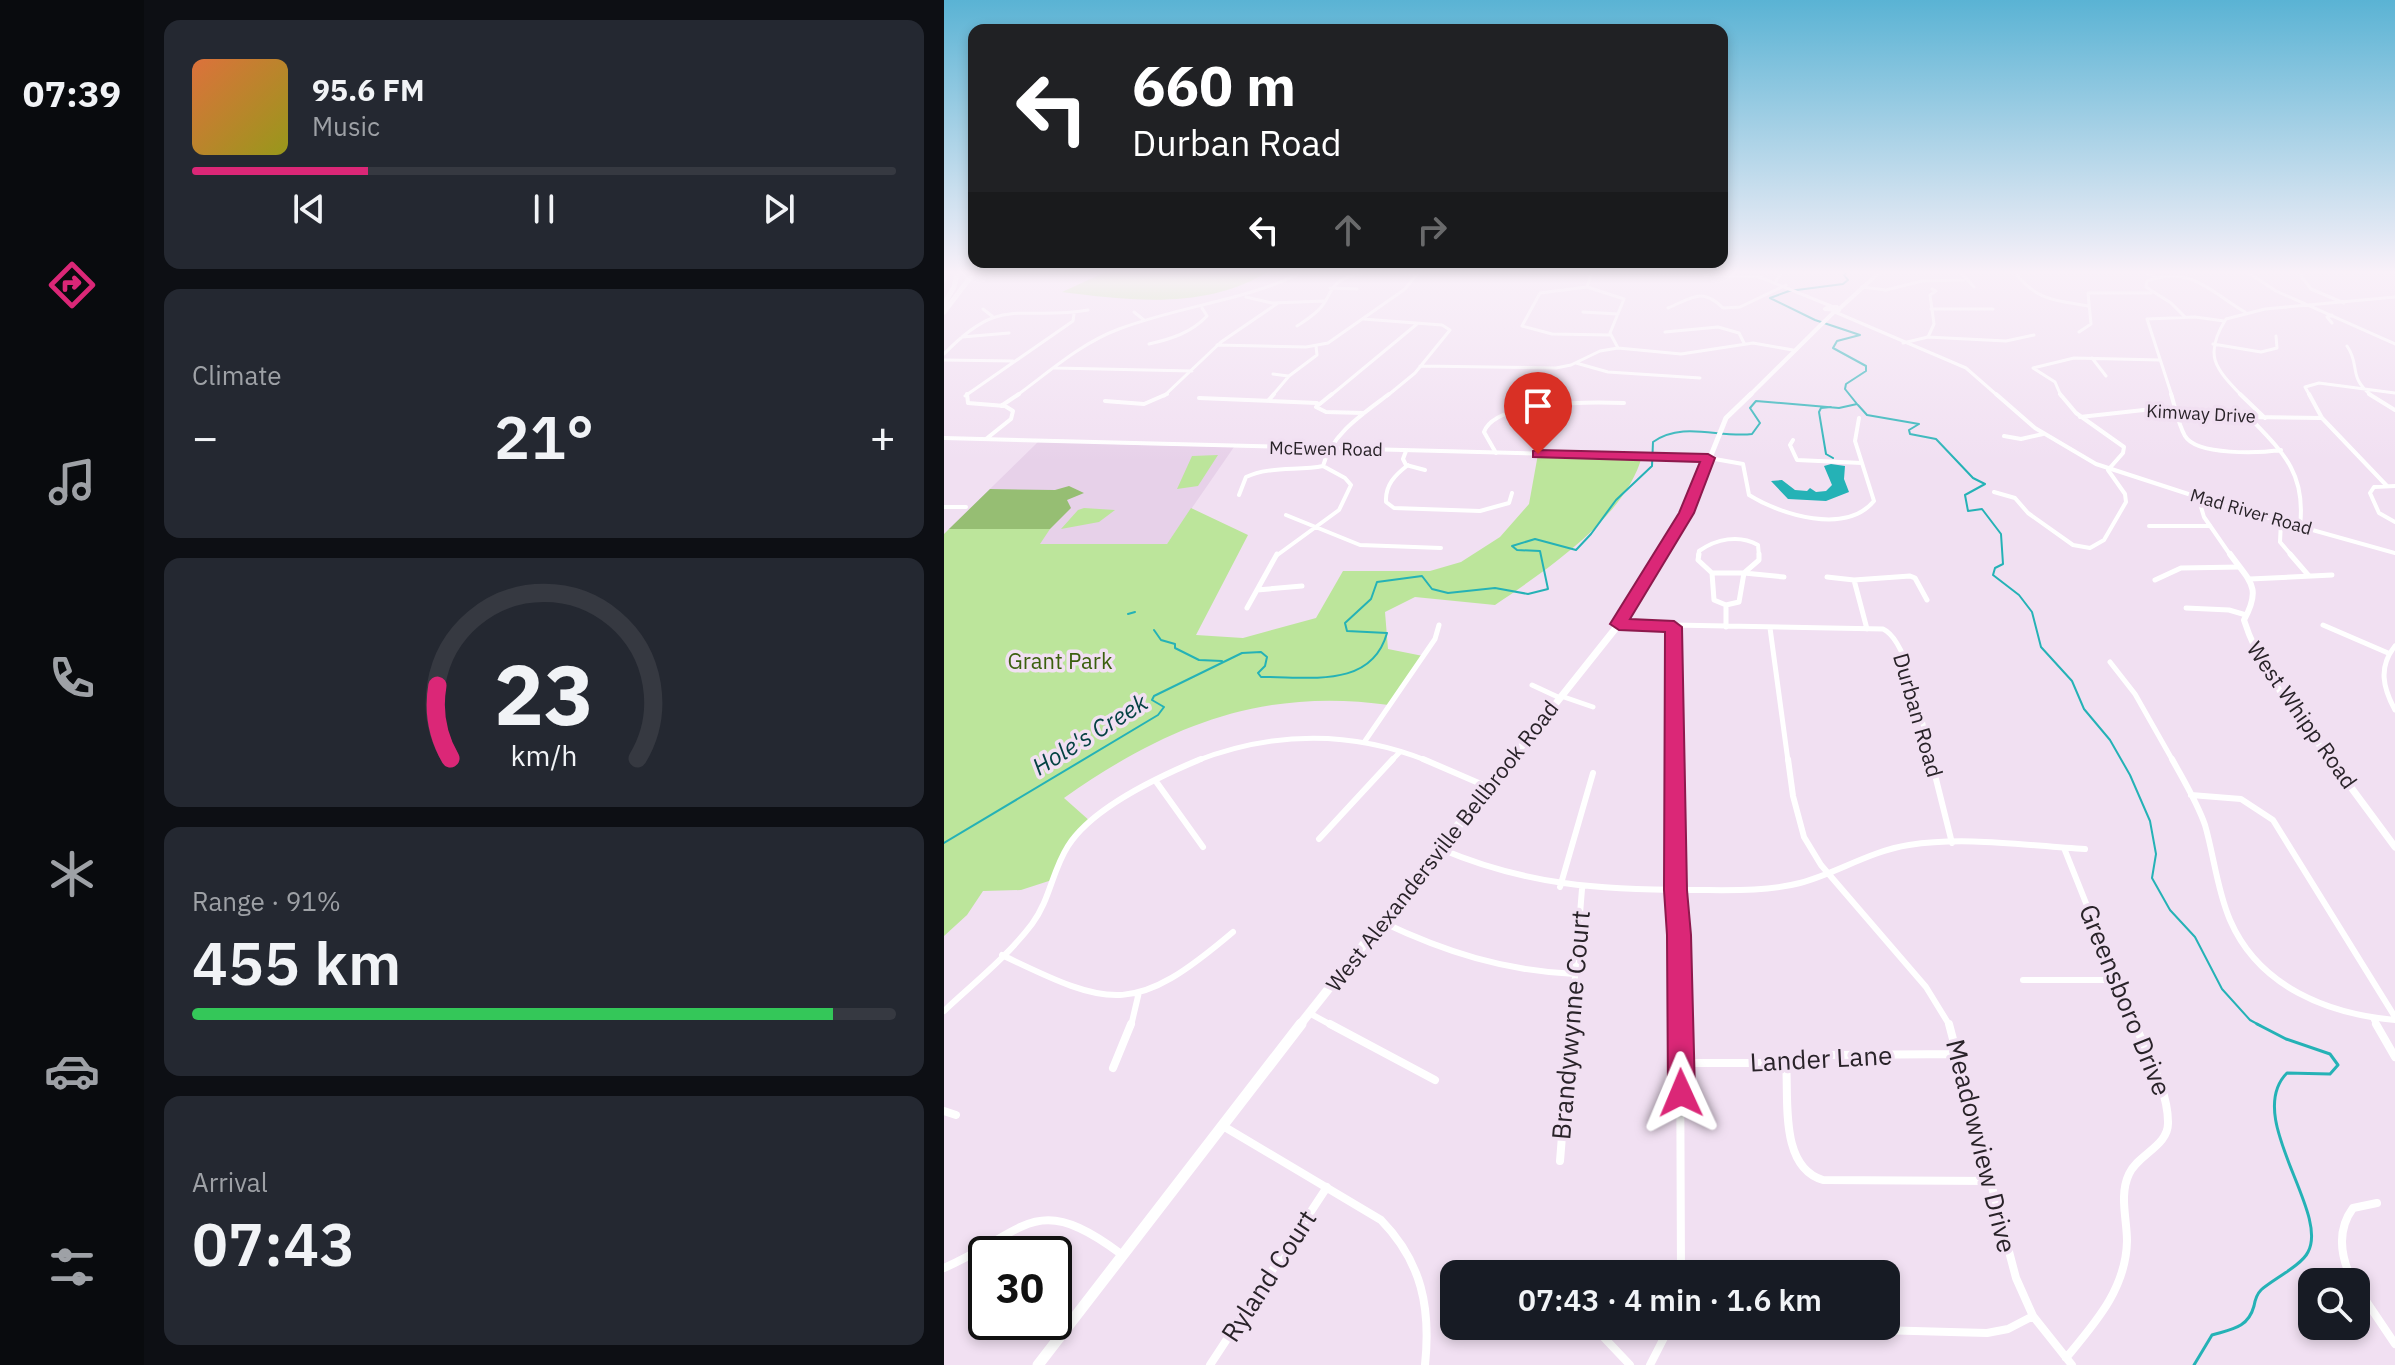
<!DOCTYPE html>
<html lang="en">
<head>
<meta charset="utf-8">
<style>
	body { margin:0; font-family:"IBM Plex Sans",sans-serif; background:#242831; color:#f1f3f6; height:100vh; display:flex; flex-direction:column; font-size:30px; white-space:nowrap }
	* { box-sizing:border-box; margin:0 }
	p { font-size:26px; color:#9ea1a6 }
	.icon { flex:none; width:44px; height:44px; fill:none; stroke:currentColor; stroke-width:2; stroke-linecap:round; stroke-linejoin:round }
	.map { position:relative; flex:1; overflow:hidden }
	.side { display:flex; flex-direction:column; gap:20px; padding:20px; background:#0d0f14; width:800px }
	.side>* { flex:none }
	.guide { position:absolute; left:24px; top:24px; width:760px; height:244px; border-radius:16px; box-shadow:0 4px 12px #0003; background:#202124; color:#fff; overflow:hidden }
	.controls { position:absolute; left:1354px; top:1268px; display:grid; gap:16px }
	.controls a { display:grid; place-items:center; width:72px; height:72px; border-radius:16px; background:#171b24; box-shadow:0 4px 12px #0003; font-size:40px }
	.speed { position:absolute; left:24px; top:1236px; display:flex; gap:16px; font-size:40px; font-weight:700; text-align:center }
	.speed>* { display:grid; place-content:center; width:104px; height:104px; border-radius:50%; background:#171b24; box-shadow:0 4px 12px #0003; line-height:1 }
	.speed .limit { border:4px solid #111; border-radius:12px; background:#fff; color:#111 }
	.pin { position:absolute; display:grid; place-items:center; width:68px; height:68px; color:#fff; margin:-82px -34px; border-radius:50% 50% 50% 0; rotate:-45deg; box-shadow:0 0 8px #0007 }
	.pin .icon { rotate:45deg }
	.me { position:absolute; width:88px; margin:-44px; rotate:359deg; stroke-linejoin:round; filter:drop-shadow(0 0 6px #0008) }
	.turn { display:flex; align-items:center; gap:28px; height:168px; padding:0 32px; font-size:36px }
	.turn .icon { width:104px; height:104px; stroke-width:2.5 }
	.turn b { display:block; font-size:56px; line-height:68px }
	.lanes { display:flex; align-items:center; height:76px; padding:0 32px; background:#0003; justify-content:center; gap:40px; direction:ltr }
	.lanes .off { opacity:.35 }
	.big { font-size:60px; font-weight:600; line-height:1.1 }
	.side .widget { flex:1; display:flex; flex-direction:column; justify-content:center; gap:12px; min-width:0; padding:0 28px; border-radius:16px; background:#242831 }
	.side .dial { align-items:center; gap:0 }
	.dial svg { height:208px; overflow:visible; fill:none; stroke:#363941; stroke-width:7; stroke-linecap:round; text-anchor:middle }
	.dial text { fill:#f1f3f6; stroke:none }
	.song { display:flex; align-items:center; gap:24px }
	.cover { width:96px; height:96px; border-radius:12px; background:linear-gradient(135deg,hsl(20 70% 55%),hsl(60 70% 35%)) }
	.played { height:8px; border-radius:4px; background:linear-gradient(90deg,#db2777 25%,#363941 25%) }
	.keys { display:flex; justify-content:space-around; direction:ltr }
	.heat { display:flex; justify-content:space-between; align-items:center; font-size:44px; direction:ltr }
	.charge { height:12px; border-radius:6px; background:linear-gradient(90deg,#34c759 91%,#363941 0) }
	.trip { position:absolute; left:496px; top:1260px; width:460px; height:80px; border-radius:16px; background:#171b24; box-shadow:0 4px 12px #0003; font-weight:600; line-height:80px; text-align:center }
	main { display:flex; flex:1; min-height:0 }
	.menu { display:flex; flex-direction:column; width:144px; justify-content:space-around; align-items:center; background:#090b0e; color:#9ea1a6 }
	.menu .icon { width:56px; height:56px }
	.menu .on { color:#db2777 }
	.menu b { font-size:36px; color:#f1f3f6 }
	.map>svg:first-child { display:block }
	.built { fill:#e7d1e9 }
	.green { fill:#bce59b }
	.forest { fill:#96be73 }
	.water { fill:#25b2b6 }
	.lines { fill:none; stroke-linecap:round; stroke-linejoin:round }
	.stream-far1 { stroke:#25b2b6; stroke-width:2 }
	.stream { stroke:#25b2b6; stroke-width:3 }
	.minor-far4 { stroke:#fff; stroke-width:3 }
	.minor-far3 { stroke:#fff; stroke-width:4 }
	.minor-far2 { stroke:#fff; stroke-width:5 }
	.minor-far1 { stroke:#fff; stroke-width:6 }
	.minor { stroke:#fff; stroke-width:8 }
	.tertiary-far3 { stroke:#fff; stroke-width:3 }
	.tertiary-far2 { stroke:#fff; stroke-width:4 }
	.tertiary-far1 { stroke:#fff; stroke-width:6 }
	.tertiary { stroke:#fff; stroke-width:7 }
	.secondary-far4 { stroke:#fff; stroke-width:4 }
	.secondary-far3 { stroke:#fff; stroke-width:5 }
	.secondary-far2 { stroke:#fff; stroke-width:7 }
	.secondary-far1 { stroke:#fff; stroke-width:9 }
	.secondary { stroke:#fff; stroke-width:11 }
	.motorway { stroke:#fff; stroke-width:5 }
	.route { fill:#db2777; stroke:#8e194d; stroke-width:2 }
	.labels { text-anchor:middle; stroke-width:7; stroke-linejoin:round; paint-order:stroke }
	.far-street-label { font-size:18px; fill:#292329; stroke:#f1e0f2 }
	.park-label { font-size:22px; fill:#3b5f0e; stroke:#f1e0f2 }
	.street-label { font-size:22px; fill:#292329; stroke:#f1e0f2 }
	.water-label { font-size:24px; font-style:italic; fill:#044243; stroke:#f1e0f2 }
	.near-street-label { font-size:26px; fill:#292329; stroke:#f1e0f2 }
</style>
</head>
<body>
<main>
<nav class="menu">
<b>07:39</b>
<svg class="icon on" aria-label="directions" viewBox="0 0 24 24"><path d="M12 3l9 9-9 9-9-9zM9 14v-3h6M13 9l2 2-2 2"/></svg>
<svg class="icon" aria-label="music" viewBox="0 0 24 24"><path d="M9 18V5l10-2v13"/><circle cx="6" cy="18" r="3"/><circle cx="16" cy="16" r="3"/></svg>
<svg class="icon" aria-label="phone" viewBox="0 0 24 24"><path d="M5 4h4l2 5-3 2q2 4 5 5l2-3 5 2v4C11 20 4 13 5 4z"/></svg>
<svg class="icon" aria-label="climate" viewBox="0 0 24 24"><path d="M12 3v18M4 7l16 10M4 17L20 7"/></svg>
<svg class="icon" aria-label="car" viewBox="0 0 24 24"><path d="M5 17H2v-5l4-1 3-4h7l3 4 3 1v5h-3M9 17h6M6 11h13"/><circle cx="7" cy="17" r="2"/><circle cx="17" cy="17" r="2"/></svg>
<svg class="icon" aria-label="filters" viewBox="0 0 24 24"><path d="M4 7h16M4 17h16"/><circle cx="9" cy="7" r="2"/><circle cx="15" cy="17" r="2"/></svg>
</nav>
<section class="side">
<div class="widget">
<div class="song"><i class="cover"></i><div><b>95.6 FM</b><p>Music</p></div></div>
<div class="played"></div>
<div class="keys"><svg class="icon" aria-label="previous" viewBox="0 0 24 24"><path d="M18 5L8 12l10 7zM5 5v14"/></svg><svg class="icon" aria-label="pause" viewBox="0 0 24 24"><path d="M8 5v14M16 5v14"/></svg><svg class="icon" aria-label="next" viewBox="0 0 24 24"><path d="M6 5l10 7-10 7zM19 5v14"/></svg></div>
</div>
<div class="widget"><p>Climate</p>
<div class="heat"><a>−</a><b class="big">21°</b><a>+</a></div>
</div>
<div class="widget dial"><svg viewBox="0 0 100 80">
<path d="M14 69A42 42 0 1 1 86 69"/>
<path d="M14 69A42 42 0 0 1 9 41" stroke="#db2777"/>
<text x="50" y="56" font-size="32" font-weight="700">23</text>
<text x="50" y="72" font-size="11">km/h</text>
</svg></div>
<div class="widget"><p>Range · 91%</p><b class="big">455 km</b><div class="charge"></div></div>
<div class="widget"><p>Arrival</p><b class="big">07:43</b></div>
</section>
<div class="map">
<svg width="1451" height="1365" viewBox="0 0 1451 1365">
	<rect width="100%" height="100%" fill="#f1e0f2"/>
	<path class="built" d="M95,441L195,445L290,447L223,544H95L105,529H5Z"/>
	<path class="green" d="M166,270H327C264,310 189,301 118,292Z
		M594,454L698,456C682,517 601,571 551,605L471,597L441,612L444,649L479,656L445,705C319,687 222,726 120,798L147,822L126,843L111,879L77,890L39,891L23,915L0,936V534L5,529H106L96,544H223L247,508L304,535L252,635L299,638L372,618L399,571H486L517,562L556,537L585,504Z
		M274,455L254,486L233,489L248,456Z
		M140,508L171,510L155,522L117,529L134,510Z"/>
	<path class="forest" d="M125,486L140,493L123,500L127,508L106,529H5L46,489L111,490Z"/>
	<path class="water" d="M887,464L901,466L900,479L905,492L882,501L844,499L827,481L838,480L851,490L863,491L866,488L872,492L882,491L888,485L880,466Z"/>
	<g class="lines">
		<path class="stream-far1" d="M914,405L923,415L975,424L965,430L966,434L992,439L1029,478L1041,484L1021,495L1024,511L1038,509L1057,534L1059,564L1051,568L1049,575L1075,595L1088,612L1097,647L1128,681L1140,709L1166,740L1186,775L1206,821L1212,854L1208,878L1226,910L1251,937L1278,989L1306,1020L1317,1026
			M887,407L877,408L875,412L882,454L889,458
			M184,614L191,612
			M210,630L217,640L231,644V648L255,660L278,661
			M0,843L214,715L220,707L208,700L210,696L298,653L317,652L323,657L321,666L314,673L317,677C363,676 427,690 443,633L403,631L401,623L427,599L433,582L478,576L488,589L504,593L551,588L584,594L604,589L596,551L573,550L568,546L591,539L632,550L647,534L672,500L708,466L709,442C739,421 774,438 808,434L816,423L806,408L812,401L895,408L913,404L901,389L902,384L922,371V366L889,348L893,341L916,335L871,320L826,298L845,291L899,284L904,280L900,275L905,270"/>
		<path class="stream" d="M1250,1365L1268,1335C1288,1329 1304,1328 1310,1306C1311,1300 1312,1295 1317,1290C1328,1280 1358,1265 1364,1252C1386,1212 1299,1117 1343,1073L1386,1074L1394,1065L1386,1054L1342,1039L1313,1024"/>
		<path class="minor-far4" d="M1074,270L1072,274C1094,301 1111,300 1144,306
			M1197,270L1211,277
			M1300,270L1332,291L1451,344
			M1362,270L1357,276L1367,289L1400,303
			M648,272L643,287L680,299L666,333L674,348
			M1018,274L1030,287
			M832,281L839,270
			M643,287L596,293L578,326L608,334L666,335
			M918,287L942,290L978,281L1020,280
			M386,288L413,289
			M302,297L328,303L380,301
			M724,308C748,298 758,287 779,308L796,307L842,285
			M39,309L48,316
			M987,309H1049
			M190,312L200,320
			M639,312L674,314
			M1388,315L1383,317L1388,323
			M1241,317L1227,303L1202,287L1203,281C1248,265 1266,292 1301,312
			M419,319L498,325L506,330L471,373L443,396
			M353,326C362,320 371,315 378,306C385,298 386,287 396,281C426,263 464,280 496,270
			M721,332L774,327L795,333L800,343
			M1135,332L1147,324L1144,293H1207
			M18,337L65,333
			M983,337L1062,341L1090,335
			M959,343L984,337L990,324L986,295L992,291L988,289
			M205,344C227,339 247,333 263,316L258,308
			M1269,344L1317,352L1333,348L1332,336
			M273,345L362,347L384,343L461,289L472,275
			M1403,346C1417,366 1403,376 1428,396
			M0,354C59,293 74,322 144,310
			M1148,358L1162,376
			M0,360L69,361
			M632,363L664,372L756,378
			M476,366L612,368L627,365L656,351L674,348L737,354L809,343L849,350
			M111,368L248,371
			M329,374L344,376
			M21,396L129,321L130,314
			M72,396C105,372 137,343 175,329C238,305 303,301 363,270
			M220,396L277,342L334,303
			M328,396L345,376L373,355L372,346
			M386,396L473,324
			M1117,396L1111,382L1089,368L1130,358L1216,360
			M1228,396L1203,319L1251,317L1280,321
			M1298,396C1271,368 1259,355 1282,319L1321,309L1451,297
			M1366,396L1361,387L1375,383L1451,393"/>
		<path class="minor-far3" d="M23,394L24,403L61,406L69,411L67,419L42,439
			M388,394L372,407L382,412L420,413
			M1227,394C1231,406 1234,424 1241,436C1253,456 1316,453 1337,450
			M1296,394L1321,418
			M1365,394L1378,418L1443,486
			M1425,394L1451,410
			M255,398L373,403
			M161,401L200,404L223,394
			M324,401L330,394
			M57,406L75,394
			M1136,417L1218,408L1306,417L1378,418
			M1306,418C1340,453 1362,474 1356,526
			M1060,436L1077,439L1099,434
			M849,440L846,445L853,460L918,463
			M462,451L459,459L462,465L481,470
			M552,453L540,432C551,400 650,402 680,403
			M765,458L799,464L805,495C837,515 902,535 930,501L911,441L915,418
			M464,465C451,475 441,485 442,502L450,508L536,511L565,503L568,493
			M1451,486L1430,487L1426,493L1435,513L1451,522
			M1050,492L1071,498L1084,513L1129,545L1146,548L1160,540L1182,502L1181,494L1164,470L1179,453L1180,447L1132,413L1116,394
			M295,495L302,477C325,466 354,471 379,466
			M0,507H22
			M342,515L416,545L497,548
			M1337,521L1336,542L1348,556
			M1205,526H1266
			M332,556L395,510L407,485L401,478L379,466C387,434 420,413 445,394
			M754,556L755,551C772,539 795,534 814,545L815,556"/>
		<path class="minor-far2" d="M755,554L754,560L768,573
			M1346,554L1365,576
			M768,573H800
			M768,573L770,600L782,605L795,602L800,573
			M800,573L815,560V554
			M800,573L840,577
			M883,577L910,580L966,576L971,578L983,600
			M1306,579L1388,575
			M910,580L923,629
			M1211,580L1237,568L1296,567
			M313,590L358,586
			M782,605V627
			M303,608L333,554
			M1242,608L1285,610L1302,615
			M675,624L939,629C966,641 980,732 987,761
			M1379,625L1444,653
			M730,627L731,761
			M826,628L844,761
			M1451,646C1434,667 1439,688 1451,710
			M1166,662L1191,694L1229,761
			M588,685L616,698
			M617,696L649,707
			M421,741L491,639L495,625
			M252,761C330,731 407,730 484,761
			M447,761L456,752"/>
		<path class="minor-far1" d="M479,759L544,787
			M731,759L736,1026
			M844,759L849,796L860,837L877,865L982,987L1006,1026
			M987,759L1008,843
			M1228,759C1240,781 1253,802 1261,825C1270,856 1273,890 1286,920C1315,987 1384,1014 1451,1020
			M211,780L259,847
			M1247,795L1297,799L1329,820L1451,1017
			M375,839L449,759
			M1120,848L1191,1026
			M497,849C582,885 656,890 747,890C783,890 821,892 856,883C893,873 926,851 965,845C1023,836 1083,846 1141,849
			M616,887L649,773
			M438,922C501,952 561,971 631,974
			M58,955C169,1009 191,1015 289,932
			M1079,980H1174
			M0,1011C30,983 63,957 88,924C106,900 108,871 124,846C148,808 216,776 257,759
			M365,1013L389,1026
			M1430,1020L1433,1026
			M187,1026L195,992
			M627,1026L638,889"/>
		<path class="minor" d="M386,1024L491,1080
			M736,1024L737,1274
			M1005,1024L1072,1278L1089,1316L1128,1365
			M1432,1024L1451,1057
			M842,1062C845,1099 835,1167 879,1180L1046,1181
			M737,1063H832L888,1055L1016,1054
			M169,1068L187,1024
			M0,1111L12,1115
			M279,1126L437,1220C478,1262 487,1308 481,1365
			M616,1161L627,1024
			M0,1268C82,1232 90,1189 177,1254
			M1409,1282C1397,1258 1392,1231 1409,1208L1433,1203
			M1412,1286L1451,1344
			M649,1326L686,1365
			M788,1326L1043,1333L1064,1329L1089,1316
			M1122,1358C1151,1323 1182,1289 1183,1241C1183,1219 1175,1195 1185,1174C1194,1154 1225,1146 1224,1122C1224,1090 1203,1054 1191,1024
			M266,1365L383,1187
			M706,1365L726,1326"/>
		<path class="tertiary-far3" d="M624,270L817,277
			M813,276L887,306
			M891,312L1022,368L1054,396"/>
		<path class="tertiary-far2" d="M1052,394L1091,428L1152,464L1275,504L1451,553
			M0,438L764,458
			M1254,497L1260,517L1287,556"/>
		<path class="tertiary-far1" d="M1286,554C1306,582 1318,587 1300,620C1316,672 1356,718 1387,761"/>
		<path class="tertiary" d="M1386,759L1451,847"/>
		<path class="secondary-far4" d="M885,307H893L895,310L881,309Z
			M895,309L938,270
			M805,396L890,312"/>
		<path class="secondary-far3" d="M715,556L751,495L782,418L807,394"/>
		<path class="secondary-far2" d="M566,761L675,624L716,554"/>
		<path class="secondary-far1" d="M355,1026L567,759"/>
		<path class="secondary" d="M94,1365L357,1024"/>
		<path class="motorway" d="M0,280L2,270
			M0,304L10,287L14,270
			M0,312L32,270"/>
	</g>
	<linearGradient id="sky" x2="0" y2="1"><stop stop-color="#5ab3d4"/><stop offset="0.59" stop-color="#f9f1f9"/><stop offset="1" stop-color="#f9f1f9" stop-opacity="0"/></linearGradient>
	<rect width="1451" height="461" fill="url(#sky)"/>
	<path class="route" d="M594,450L764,454L771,458L750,513L686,619L730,621L738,627L743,890L747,935L751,1093L747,1103L737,1107L728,1103L724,1093L723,935L720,890L721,632L675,630L666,624L735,513L756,462L589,457V451Z"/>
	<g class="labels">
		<g class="far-street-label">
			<text transform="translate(1257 414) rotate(3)" y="6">Kimway Drive</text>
			<text transform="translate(382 449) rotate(1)" y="6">McEwen Road</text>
			<text transform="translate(1307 512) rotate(16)" y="6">Mad River Road</text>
		</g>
		<g class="park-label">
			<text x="116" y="669">Grant Park</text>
		</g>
		<g class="street-label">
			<text transform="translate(974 715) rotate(74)" y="8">Durban Road</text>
			<text transform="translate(1358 715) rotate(55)" y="8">West Whipp Road</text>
			<text transform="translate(498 846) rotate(-52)" y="8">West Alexandersville Bellbrook Road</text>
		</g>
		<g class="water-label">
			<text transform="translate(146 735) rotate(-32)" y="8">Hole's Creek</text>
		</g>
		<g class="near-street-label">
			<text transform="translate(1181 1000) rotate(68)" y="9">Greensboro Drive</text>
			<text transform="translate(627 1025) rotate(-85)" y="9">Brandywynne Court</text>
			<text transform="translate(877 1059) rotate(-3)" y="9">Lander Lane</text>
			<text transform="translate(1037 1146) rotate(76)" y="9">Meadowview Drive</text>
			<text transform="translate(325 1276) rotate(-57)" y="9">Ryland Court</text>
		</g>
	</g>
</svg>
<div class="controls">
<a><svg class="icon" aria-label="search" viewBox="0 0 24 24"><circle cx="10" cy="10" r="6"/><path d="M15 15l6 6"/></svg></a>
</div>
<div class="speed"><div class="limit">30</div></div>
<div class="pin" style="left:594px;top:454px;background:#d93025"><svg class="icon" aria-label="arrive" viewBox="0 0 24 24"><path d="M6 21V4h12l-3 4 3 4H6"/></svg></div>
<svg class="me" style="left:737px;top:1093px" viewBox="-20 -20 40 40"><path d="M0-17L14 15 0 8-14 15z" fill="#db2777" stroke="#fff" stroke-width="4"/></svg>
<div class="trip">07:43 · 4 min · 1.6 km</div>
<div class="guide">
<div class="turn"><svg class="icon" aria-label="left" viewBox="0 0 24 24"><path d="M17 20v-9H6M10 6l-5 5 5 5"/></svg><div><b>660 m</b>Durban Road</div></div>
<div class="lanes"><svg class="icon" aria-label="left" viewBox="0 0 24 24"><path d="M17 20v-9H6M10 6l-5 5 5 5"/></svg><svg class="icon off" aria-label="ahead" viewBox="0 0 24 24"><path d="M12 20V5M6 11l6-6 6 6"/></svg><svg class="icon off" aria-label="right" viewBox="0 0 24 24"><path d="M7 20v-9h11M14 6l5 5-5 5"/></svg></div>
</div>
</div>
</main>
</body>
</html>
